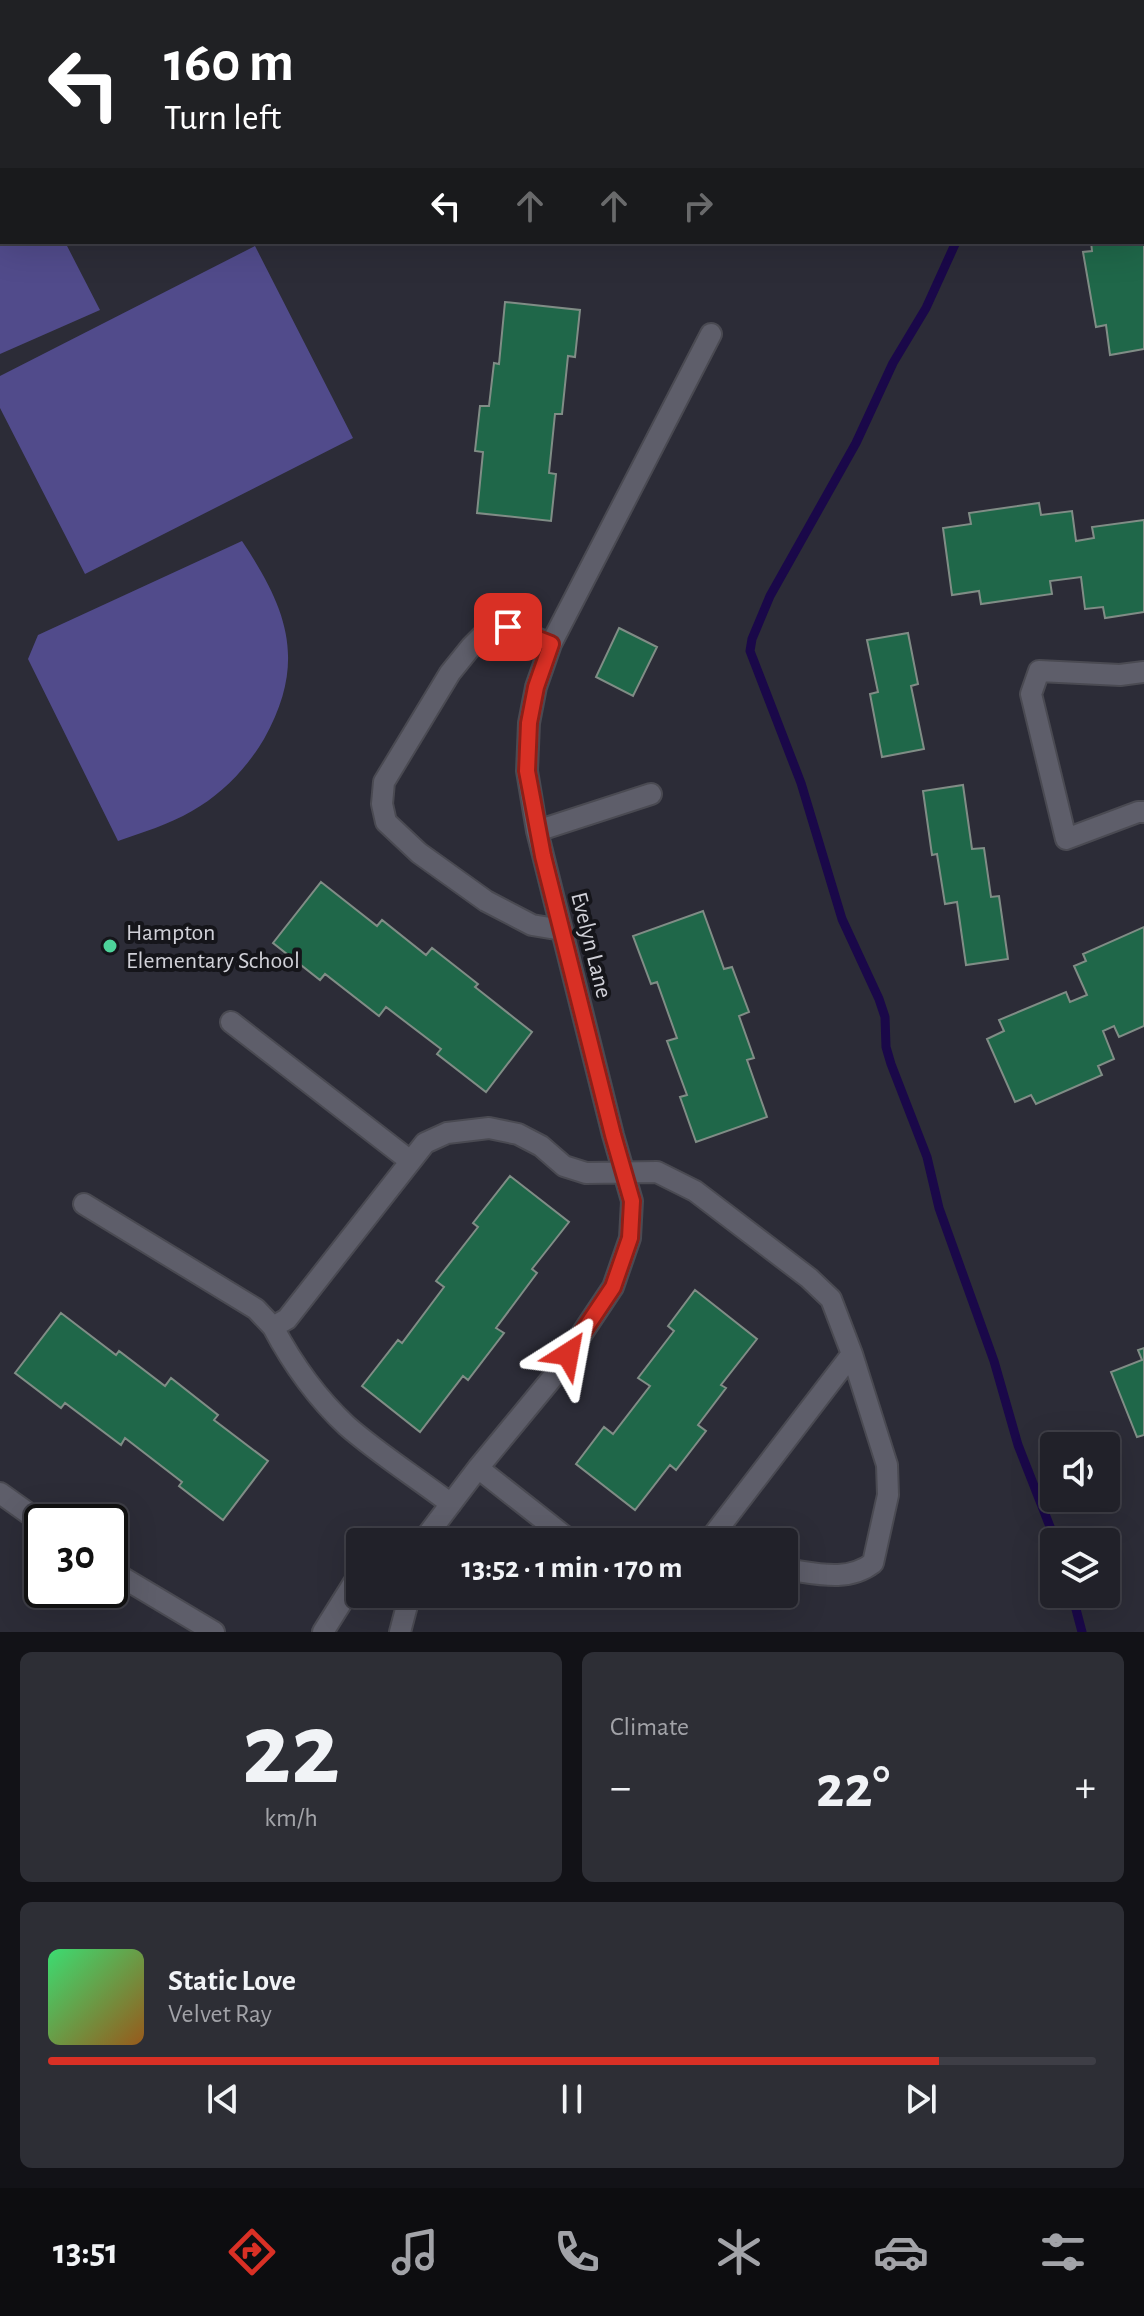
<!DOCTYPE html>
<html lang="en">
<head>
<meta charset="utf-8">
<style>
	body { margin:0; font-family:"Alegreya Sans",sans-serif; background:#2d2e35; color:#f1f3f6; height:100vh; display:flex; flex-direction:column; font-size:30px; white-space:nowrap }
	* { box-sizing:border-box; margin:0 }
	p { font-size:26px; color:#a2a3a8 }
	.icon { flex:none; width:44px; height:44px; fill:none; stroke:currentColor; stroke-width:2; stroke-linecap:round; stroke-linejoin:round }
	.map { position:relative; height:1632px; overflow:hidden }
	.sheet { display:flex; flex-direction:column; gap:20px; padding:20px; background:#121217; flex:1 }
	.sheet>* { flex:none }
	.hud { position:absolute; left:0px; top:0px; width:1144px; height:244px; box-shadow:0 8px 32px #0002,0 0 0 2px #3e3e46; background:#202124; color:#fff; overflow:hidden }
	.controls { position:absolute; left:1040px; top:1432px; display:grid; gap:16px }
	.controls a { display:grid; place-items:center; width:80px; height:80px; border-radius:8px; background:#212129; box-shadow:0 8px 32px #0002,0 0 0 2px #3e3e46; font-size:40px }
	.speed { position:absolute; left:24px; top:1504px; display:flex; gap:16px; font-size:40px; font-weight:700; text-align:center }
	.speed>* { display:grid; place-content:center; width:104px; height:104px; border-radius:50%; background:#212129; box-shadow:0 8px 32px #0002,0 0 0 2px #3e3e46; line-height:1 }
	.speed .limit { border:4px solid #111; border-radius:12px; background:#fff; color:#111 }
	.pin { position:absolute; display:grid; place-items:center; width:68px; height:68px; color:#fff; margin:-34px; border-radius:16px; box-shadow:0 4px 12px #0006 }
	.me { position:absolute; width:88px; margin:-44px; rotate:34deg; stroke-linejoin:round; filter:drop-shadow(0 0 6px #0008) }
	.turn { display:flex; align-items:center; gap:28px; height:168px; padding:0 32px; font-size:36px }
	.turn .icon { width:104px; height:104px; stroke-width:2.5 }
	.turn b { display:block; font-size:56px; line-height:68px }
	.lanes { display:flex; align-items:center; height:76px; padding:0 32px; background:#0003; justify-content:center; gap:40px; direction:ltr }
	.lanes .off { opacity:.35 }
	.big { font-size:60px; font-weight:700; line-height:1.1 }
	.sheet .card { flex:1; display:flex; flex-direction:column; justify-content:center; gap:12px; min-width:0; padding:0 28px; border-radius:12px; background:#2d2e35 }
	.sheet .dial { align-items:center; gap:0 }
	.dial b { font-size:104px; line-height:1 }
	.song { display:flex; align-items:center; gap:24px }
	.cover { width:96px; height:96px; border-radius:12px; background:linear-gradient(135deg,hsl(140 70% 55%),hsl(30 70% 35%)) }
	.played { height:8px; border-radius:4px; background:linear-gradient(90deg,#d93025 85%,#3e3e46 85%) }
	.keys { display:flex; justify-content:space-around; direction:ltr }
	.heat { display:flex; justify-content:space-between; align-items:center; font-size:44px; direction:ltr }
	.sheet .tiles { flex:1; display:grid; gap:20px; grid-template-columns:1fr 1fr }
	.card:last-child { grid-column:span 2 }
	.trip { position:absolute; left:346px; top:1528px; width:452px; height:80px; border-radius:8px; background:#212129; box-shadow:0 8px 32px #0002,0 0 0 2px #3e3e46; font-weight:700; line-height:80px; text-align:center }
	.tabs { display:flex; height:128px; justify-content:space-around; align-items:center; background:#0d0d10; color:#a2a3a8 }
	.tabs .icon { width:56px; height:56px }
	.tabs .current { color:#d93025 }
	.tabs b { font-size:36px; color:#f1f3f6 }
	.map>svg:first-child { display:block }
	.green { fill:#514b8b }
	.lines { fill:none; stroke-linecap:round; stroke-linejoin:round }
	.stream { stroke:#1a0849; stroke-width:9 }
	.building { fill:#1f6749; stroke:#808d86; stroke-width:2 }
	.minor-casing { stroke:#4a4a52; stroke-width:24 }
	.minor { stroke:#5e5e6a; stroke-width:20 }
	.route-casing { stroke:#8d1f18; stroke-width:20 }
	.route { stroke:#d93025; stroke-width:14 }
	.poi-dot { fill:#4dd39a; stroke:#15151a; stroke-width:3 }
	.labels { text-anchor:middle; stroke-width:8; stroke-linejoin:round; paint-order:stroke }
	.poi-label { font-size:24px; fill:#d1d1d8; stroke:#15151a; text-anchor:start }
	.street-label { font-size:24px; fill:#d1d1d8; stroke:#15151a }
</style>
</head>
<body>
<div class="map">
<svg width="1144" height="1632" viewBox="0 0 1144 1632">
	<rect width="100%" height="100%" fill="#2c2c37"/>
	<path class="green" d="M0,173L2,242H65L100,310L0,354Z
		M255,246L353,438L85,574L0,408V376Z
		M242,541C288,610 307,662 264,739C247,768 221,795 192,811C168,825 143,832 118,841L28,659L38,635Z"/>
	<g class="lines">
		<path class="stream" d="M1079,2L1080,0
			M956,242L926,308L893,363L856,443L770,596L752,639L750,651L801,783L842,919L879,999L885,1017L886,1047L891,1064L927,1157L939,1208L994,1361L1018,1445L1056,1542
			M1072,1594L1082,1632"/>
	</g>
	<path class="building" d="M247,0H340L338,2Z
		M476,0H547L545,2Z
		M1142,213H1144V349L1110,355L1106,325L1096,327L1083,252L1092,251L1091,242H1142Z
		M505,302L580,310L575,357L568,356L562,414H555L549,473L556,474L551,521L477,513L483,452L475,451L480,406H489L494,363L499,364Z
		M1039,503L1041,515L1072,511L1076,541L1094,538L1092,527L1144,520V612L1105,618L1103,607L1085,609L1081,577L1050,581L1052,594L981,604L979,591L952,595L943,528L971,524L969,513Z
		M619,628L657,647L633,696L596,677Z
		M908,633L918,684L911,686L924,749L882,757L870,694L878,692L867,640Z
		M963,785L972,849L984,848L991,897L999,896L1008,959L966,965L957,902L945,904L937,854L932,855L923,791Z
		M321,882L377,926L382,920L426,955L432,948L478,984L475,987L532,1032L486,1092L437,1054L441,1049L386,1007L379,1016L325,974L320,980L273,943Z
		M703,911L724,969L732,967L749,1012L739,1016L754,1058L747,1060L767,1117L696,1142L680,1097L687,1095L667,1041L677,1038L657,982L651,984L633,936Z
		M1144,927V1026L1119,1037L1114,1026L1103,1031L1114,1059L1098,1066L1102,1075L1036,1104L1031,1095L1015,1102L987,1039L1004,1031L999,1020L1066,992L1070,1002L1087,995L1074,966L1086,961L1083,954Z
		M510,1176L569,1222L532,1269L537,1273L496,1328L504,1333L468,1380L463,1376L420,1432L362,1386L398,1340L402,1343L444,1287L436,1281L478,1227L473,1223Z
		M695,1290L757,1339L721,1385L726,1388L698,1425L706,1431L676,1470L670,1465L635,1510L576,1464L604,1427L613,1434L650,1386L638,1378L674,1331L668,1326Z
		M61,1313L116,1355L119,1351L165,1386L171,1378L218,1415L214,1420L268,1461L223,1520L179,1486L182,1482L125,1438L121,1445L65,1403L61,1408L15,1373Z
		M1144,1348V1435L1137,1437L1111,1372L1142,1360L1138,1350Z"/>
	<g class="lines">
		<defs>
			<path id="minor" d="M434,0L437,2
				M551,644L508,627H491L471,647L450,673L384,782L382,804L386,822L419,853L486,901L532,925L562,930
				M1144,672L1120,675L1039,671L1031,694L1066,839L1138,812H1144
				M537,831L651,794
				M231,1022L409,1160
				M84,1204L256,1309L273,1327
				M478,1468L572,1542
				M0,1493L42,1523
				M451,1504C417,1478 379,1454 347,1426C317,1398 292,1363 273,1327L287,1319L425,1143L447,1133L489,1128L518,1134L541,1146L564,1166L586,1173L657,1172L695,1191L809,1278L831,1299L852,1354L887,1465L888,1495L873,1563C847,1583 815,1573 784,1569
				M422,1542L478,1468L553,1377L613,1287L630,1238L632,1201L613,1135L537,831L527,771L529,723L536,687L551,644L711,334
				M708,1542L852,1354
				M110,1570L214,1632
				M323,1632L360,1573
				M400,1632L410,1594"/>
		</defs>
		<use href="#minor" class="minor-casing"/>
		<use href="#minor" class="minor"/>
	</g>
	<g class="lines">
		<defs>
			<path id="route" d="M508,627L551,644L536,687L529,723L527,771L543,856L613,1135L632,1201L630,1238L613,1287L568,1354"/>
		</defs>
		<use href="#route" class="route-casing"/>
		<use href="#route" class="route"/>
	</g>
	<circle class="poi-dot" cx="110" cy="946" r="8"/>
	<g class="labels">
		<g class="poi-label">
			<text x="126" y="940">Hampton<tspan x="126" dy="28">Elementary School</tspan></text>
		</g>
		<g class="street-label">
			<text transform="translate(592 945) rotate(76)" y="8">Evelyn Lane</text>
		</g>
	</g>
</svg>
<div class="controls">
<a><svg class="icon" aria-label="sound" viewBox="0 0 24 24"><path d="M4 9h4l5-4v14l-5-4H4zM17 9q2 3 0 6"/></svg></a>
<a><svg class="icon" aria-label="layers" viewBox="0 0 24 24"><path d="M12 4l9 5-9 5-9-5zM3 14l9 5 9-5"/></svg></a>
</div>
<div class="speed"><div class="limit">30</div></div>
<div class="pin" style="left:508px;top:627px;background:#d93025"><svg class="icon" aria-label="arrive" viewBox="0 0 24 24"><path d="M6 21V4h12l-3 4 3 4H6"/></svg></div>
<svg class="me" style="left:568px;top:1354px" viewBox="-20 -20 40 40"><path d="M0-17L14 15 0 8-14 15z" fill="#d93025" stroke="#fff" stroke-width="4"/></svg>
<div class="trip">13:52 · 1 min · 170 m</div>
<div class="hud">
<div class="turn"><svg class="icon" aria-label="left" viewBox="0 0 24 24"><path d="M17 20v-9H6M10 6l-5 5 5 5"/></svg><div><b>160 m</b>Turn left</div></div>
<div class="lanes"><svg class="icon" aria-label="left" viewBox="0 0 24 24"><path d="M17 20v-9H6M10 6l-5 5 5 5"/></svg><svg class="icon off" aria-label="ahead" viewBox="0 0 24 24"><path d="M12 20V5M6 11l6-6 6 6"/></svg><svg class="icon off" aria-label="ahead" viewBox="0 0 24 24"><path d="M12 20V5M6 11l6-6 6 6"/></svg><svg class="icon off" aria-label="right" viewBox="0 0 24 24"><path d="M7 20v-9h11M14 6l5 5-5 5"/></svg></div>
</div>
</div>
<section class="sheet">
<div class="tiles">
<div class="card dial"><b>22</b><p>km/h</p></div>
<div class="card"><p>Climate</p>
<div class="heat"><a>−</a><b class="big">22°</b><a>+</a></div>
</div>
<div class="card">
<div class="song"><i class="cover"></i><div><b>Static Love</b><p>Velvet Ray</p></div></div>
<div class="played"></div>
<div class="keys"><svg class="icon" aria-label="previous" viewBox="0 0 24 24"><path d="M18 5L8 12l10 7zM5 5v14"/></svg><svg class="icon" aria-label="pause" viewBox="0 0 24 24"><path d="M8 5v14M16 5v14"/></svg><svg class="icon" aria-label="next" viewBox="0 0 24 24"><path d="M6 5l10 7-10 7zM19 5v14"/></svg></div>
</div>
</div>
</section>
<nav class="tabs">
<b>13:51</b>
<svg class="icon current" aria-label="directions" viewBox="0 0 24 24"><path d="M12 3l9 9-9 9-9-9zM9 14v-3h6M13 9l2 2-2 2"/></svg>
<svg class="icon" aria-label="music" viewBox="0 0 24 24"><path d="M9 18V5l10-2v13"/><circle cx="6" cy="18" r="3"/><circle cx="16" cy="16" r="3"/></svg>
<svg class="icon" aria-label="phone" viewBox="0 0 24 24"><path d="M5 4h4l2 5-3 2q2 4 5 5l2-3 5 2v4C11 20 4 13 5 4z"/></svg>
<svg class="icon" aria-label="climate" viewBox="0 0 24 24"><path d="M12 3v18M4 7l16 10M4 17L20 7"/></svg>
<svg class="icon" aria-label="car" viewBox="0 0 24 24"><path d="M5 17H2v-5l4-1 3-4h7l3 4 3 1v5h-3M9 17h6M6 11h13"/><circle cx="7" cy="17" r="2"/><circle cx="17" cy="17" r="2"/></svg>
<svg class="icon" aria-label="filters" viewBox="0 0 24 24"><path d="M4 7h16M4 17h16"/><circle cx="9" cy="7" r="2"/><circle cx="15" cy="17" r="2"/></svg>
</nav>
</body>
</html>
